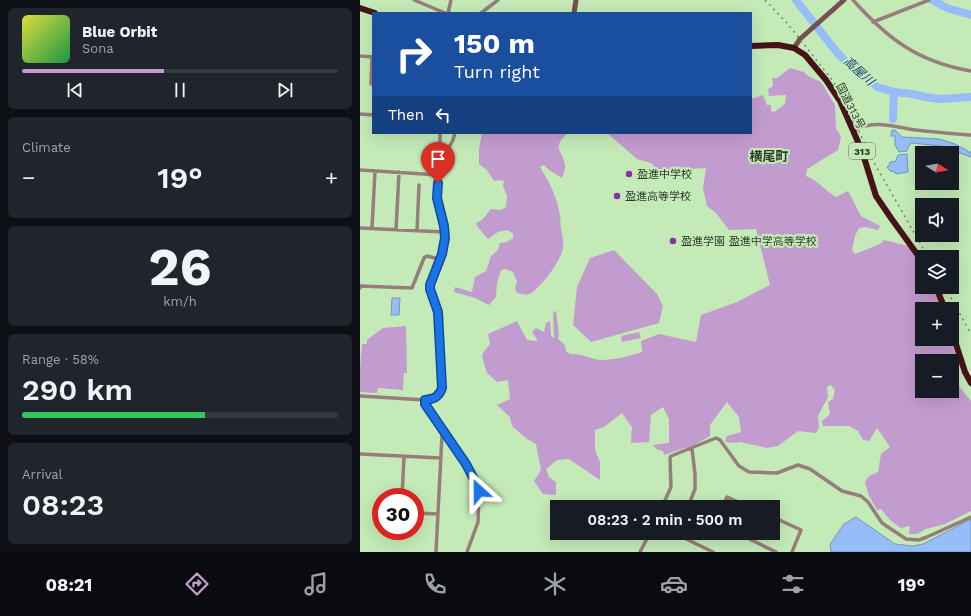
<!DOCTYPE html>
<html lang="en">
<head>
<meta charset="utf-8">
<style>
	body { margin:0; font-family:"Work Sans","Noto Sans JP",sans-serif; background:#20242c; color:#f1f3f6; height:100vh; display:flex; flex-direction:column; font-size:15px; white-space:nowrap }
	* { box-sizing:border-box; margin:0 }
	p { font-size:13px; color:#9ea1a6 }
	.icon { flex:none; width:22px; height:22px; fill:none; stroke:currentColor; stroke-width:2; stroke-linecap:round; stroke-linejoin:round }
	.map { position:relative; flex:1; overflow:hidden }
	.details { display:flex; flex-direction:column; gap:8px; padding:8px; background:#0d0f14; width:360px }
	.details>* { flex:none }
	.hud { position:absolute; left:12px; top:12px; width:380px; height:122px; border-radius:0px; box-shadow:0 4px 16px #0002; background:#1a4fa0; color:#fff; overflow:hidden }
	.needle { width:26px; rotate:101deg }
	.controls { position:absolute; left:555px; top:146px; display:grid; gap:8px }
	.controls a { display:grid; place-items:center; width:44px; height:44px; border-radius:0px; background:#171b24; box-shadow:0 4px 16px #0002; font-size:20px }
	.speed { position:absolute; left:12px; top:488px; display:flex; gap:8px; font-size:20px; font-weight:700; text-align:center }
	.speed>* { display:grid; place-content:center; width:52px; height:52px; border-radius:50%; background:#171b24; box-shadow:0 4px 16px #0002; line-height:1 }
	.speed .limit { border:6px solid #d22; background:#fff; color:#111 }
	.pin { position:absolute; display:grid; place-items:center; width:34px; height:34px; color:#fff; margin:-41px -17px; border-radius:50% 50% 50% 0; rotate:-45deg; box-shadow:0 0 4px #0007 }
	.pin .icon { rotate:45deg }
	.me { position:absolute; width:44px; margin:-22px; rotate:336deg; stroke-linejoin:round; filter:drop-shadow(0 0 3px #0008) }
	.turn { display:flex; align-items:center; gap:14px; height:84px; padding:0 16px; font-size:18px }
	.turn .icon { width:52px; height:52px; stroke-width:2.5 }
	.turn b { display:block; font-size:28px; line-height:34px }
	.then { display:flex; align-items:center; height:38px; padding:0 16px; background:#0003; gap:8px; font-size:15px }
	.big { font-size:30px; font-weight:600; line-height:1.1 }
	.details .tile { flex:1; display:flex; flex-direction:column; justify-content:center; gap:6px; min-width:0; padding:0 14px; border-radius:6px; background:#20242c }
	.details .dial { align-items:center; gap:0 }
	.dial b { font-size:52px; line-height:1 }
	.song { display:flex; align-items:center; gap:12px }
	.cover { width:48px; height:48px; border-radius:6px; background:linear-gradient(135deg,hsl(60 70% 55%),hsl(140 70% 35%)) }
	.played { height:4px; border-radius:2px; background:linear-gradient(90deg,#c29ccf 45%,#363941 45%) }
	.keys { display:flex; justify-content:space-around; direction:ltr }
	.heat { display:flex; justify-content:space-between; align-items:center; font-size:22px; direction:ltr }
	.charge { height:6px; border-radius:3px; background:linear-gradient(90deg,#34c759 58%,#363941 0) }
	.trip { position:absolute; left:190px; top:500px; width:230px; height:40px; border-radius:0px; background:#171b24; box-shadow:0 4px 16px #0002; font-weight:600; line-height:40px; text-align:center }
	.menu { display:flex; height:64px; justify-content:space-around; align-items:center; background:#090b0e; color:#9ea1a6 }
	.menu .icon { width:28px; height:28px }
	.menu .on { color:#c29ccf }
	.menu b { font-size:18px; color:#f1f3f6 }
	main { display:flex; flex:1; min-height:0 }
	.map>svg:first-child { display:block }
	.green { fill:#c39ccf; fill-rule:evenodd }
	.water { fill:#96bdf7; stroke:#7696b9 }
	.lines { fill:none; stroke-linecap:round; stroke-linejoin:round }
	.river { stroke:#96bdf7; stroke-width:8 }
	.street { stroke:#987d7d; stroke-width:3.5 }
	.secondary { stroke:#764f50; stroke-width:5 }
	.highway { stroke:#451318; stroke-width:6 }
	.rail { stroke:#6f8867; stroke-width:1.5; stroke-dasharray:2 4; stroke-linecap:butt }
	.route-casing { stroke:#114b97; stroke-width:10 }
	.route { stroke:#1a73e8; stroke-width:7 }
	.poi-dot { fill:#8832a0; stroke:#c4eab8; stroke-width:1.5 }
	.labels { text-anchor:middle; stroke-width:4; stroke-linejoin:round; paint-order:stroke }
	.shield { fill:#c4eab8; stroke:#5a7054; stroke-width:1 }
	.shield-label { font-size:10px; font-weight:bold; fill:#2d3c29 }
	.street-label { font-size:11px; fill:#2d3c29; stroke:#c4eab8 }
	.poi-label { font-size:11px; fill:#2d3c29; stroke:#c4eab8; text-anchor:start }
	.water-label { font-size:12px; font-style:italic; fill:#123e7d; stroke:#c4eab8 }
	.quarter-label { font-size:13px; font-weight:bold; fill:#2d3c29; stroke:#c4eab8 }
</style>
</head>
<body>
<main>
<section class="details">
<div class="tile">
<div class="song"><i class="cover"></i><div><b>Blue Orbit</b><p>Sona</p></div></div>
<div class="played"></div>
<div class="keys"><svg class="icon" aria-label="previous" viewBox="0 0 24 24"><path d="M18 5L8 12l10 7zM5 5v14"/></svg><svg class="icon" aria-label="pause" viewBox="0 0 24 24"><path d="M8 5v14M16 5v14"/></svg><svg class="icon" aria-label="next" viewBox="0 0 24 24"><path d="M6 5l10 7-10 7zM19 5v14"/></svg></div>
</div>
<div class="tile"><p>Climate</p>
<div class="heat"><a>−</a><b class="big">19°</b><a>+</a></div>
</div>
<div class="tile dial"><b>26</b><p>km/h</p></div>
<div class="tile"><p>Range · 58%</p><b class="big">290 km</b><div class="charge"></div></div>
<div class="tile"><p>Arrival</p><b class="big">08:23</b></div>
</section>
<div class="map">
<svg width="611" height="552" viewBox="0 0 611 552">
	<rect width="100%" height="100%" fill="#c4eab8"/>
	<path class="green" d="M430,68L444,72L448,76L461,82L475,105L476,128L481,137L478,150L447,169L446,176C460,182 464,190 476,197L488,191L501,216L520,226L518,230L505,227L499,228L495,236L492,250L495,254L520,244L524,240L548,246L562,265V287H575L583,309H562V339H591L598,364L597,374L599,386L611,401V511L585,524L566,529L557,534H549L550,526L541,528L530,520L521,509L517,510L509,496L505,482L509,476L518,472L521,454L530,447L517,428L509,441L503,440L498,431L489,426H463L462,421L470,414L468,402L473,399L475,390L471,385L467,387L468,397L458,416L459,428L456,433L438,431L418,446L407,448L380,442L369,443L365,441L367,436L381,432L379,417L367,402L350,425V436L334,445L304,455L303,451L296,449L293,445L309,443V419L303,407L291,415L289,442L271,443L272,427L262,413L244,427L235,430V450L240,462V480L209,459L197,460L186,469L189,477L196,482V495L183,494L174,481L181,470L176,444L167,439L152,426L150,417L137,405L150,399L148,380L137,382L127,373L122,357L123,353L130,344L128,334L157,321L167,340L178,341L172,332L176,328L184,332L186,323L190,321L191,336L194,338L193,312L196,311L199,334L198,339L205,345L206,351L210,354C221,353 231,359 241,360C255,360 270,356 282,352L281,341L299,334L336,342L341,315L377,302L410,285L396,229L369,230L356,213L347,206L343,188L346,168L299,171L291,163L277,159L247,133H391V99L403,95L407,105H411V111L414,112L425,104L426,95L409,96L408,89L413,86L412,78H417ZM562,361H592V391H562Z
		M122,133H208C191,148 202,149 205,165C206,169 203,175 202,178L189,170L184,165L180,167C189,181 198,199 200,216C201,220 200,224 201,228C202,235 204,242 203,249C199,262 190,274 182,283C172,293 170,298 156,292L155,288L157,282L153,272L146,269L141,270L137,283L136,297L129,305L115,298L94,292L95,287L112,292L115,277L126,271L131,256L138,250L140,243L147,242L153,238V233L147,230L138,232L128,239L117,226L116,223L122,220L131,209L141,210L146,207L147,196L143,186L144,181L140,180L134,181L127,170L119,164V149Z
		M254,250L297,294L303,306L299,323L231,342L213,325L217,287L230,258Z
		M46,326L47,373H44L43,390L18,388L17,393L0,392V369L2,344H7V340L23,328Z
		M279,332L281,338L262,342L261,336Z"/>
	<path class="water" d="M532,130H535L542,137L579,139L595,144L608,151V152H611V157L580,146L552,143L549,145L547,151L539,152L535,145V136H531Z
		M547,154L548,172L536,174L535,172L530,171L527,167L530,165L529,163L533,161L535,162L538,155Z
		M32,298H40L39,315H31Z
		M496,517L535,544L553,546L563,544L611,519V552H471L470,544L484,524Z"/>
	<g class="lines">
		<path class="river" d="M436,0L475,50L488,64L505,75L517,87L534,92L553,94L565,97L579,99L611,97
			M572,0L587,8L611,15
			M533,119L534,92"/>
		<path class="street" d="M54,0L85,13
			M493,0C528,39 558,62 611,71
			M88,13L91,0
			M121,13L138,0
			M513,22L569,0
			M0,56L13,57
			M11,84L12,57
			M0,114L13,115
			M493,131C513,119 534,127 556,130C574,132 592,134 611,135
			M80,133V164L77,198L84,226L85,238L82,254L70,285V289L77,312L82,388C80,397 74,399 65,400V404L107,464L116,483L119,491L118,522L107,552
			M80,164L93,140L95,133
			M0,170L79,175
			M0,228L84,232
			M12,228L15,171
			M36,230L39,172
			M57,231L59,185
			M0,288V286L52,288L64,258L67,256L79,259
			M0,396L65,400
			M0,454L81,458
			M42,497L44,457
			M302,507L311,487L310,458L311,456L356,438L360,440L379,466L389,472L417,473L438,465L450,469L482,491L501,496L508,502L522,523L546,539L559,540L567,537L611,517
			M328,507L335,489V474L332,449
			M362,507L367,497L390,507
			M55,513L78,514
			M413,517L441,530L432,552
			M314,533L353,552
			M377,533L416,552
			M76,552L82,435L84,432
			M280,552L290,533"/>
		<path class="secondary" d="M214,13L216,0
			M434,48L440,39L484,0"/>
		<path class="highway" d="M0,8L15,13
			M391,46L418,45L434,48L445,55L466,80L480,101L502,151L516,196L531,218L562,261
			M576,287L585,309
			M592,332L605,372L611,383"/>
		<path class="rail" d="M405,0L427,23L473,81L484,100L513,161L568,257
			M585,287L611,334"/>
	</g>
	<g class="lines">
		<defs>
			<path id="route" d="M78,183L77,198L84,226L85,238L82,254L70,285V289L78,312L82,388C79,397 74,399 65,400V404L106,464L116,483L119,491"/>
		</defs>
		<use href="#route" class="route-casing"/>
		<use href="#route" class="route"/>
	</g>
	<g class="poi-dot">
		<circle cx="269" cy="174" r="4"/>
		<circle cx="257" cy="196" r="4"/>
		<circle cx="313" cy="241" r="4"/>
	</g>
	<g class="labels">
		<rect class="shield" x="489" y="143" width="26" height="16" rx="3"/>
		<g class="shield-label">
			<text x="502" y="155">313</text>
		</g>
		<g class="street-label">
			<text transform="translate(491 106) rotate(63)" y="4">国道313号</text>
		</g>
		<g class="poi-label">
			<text x="277" y="178">盈進中学校</text>
			<text x="265" y="200">盈進高等学校</text>
			<text x="321" y="245">盈進学園 盈進中学高等学校</text>
		</g>
		<g class="water-label">
			<text transform="translate(499 71) rotate(42)" y="4">高屋川</text>
		</g>
		<g class="quarter-label">
			<text x="409" y="161">横尾町</text>
		</g>
	</g>
</svg>
<div class="controls">
<a><svg class="needle" viewBox="-14 -14 28 28"><path d="M0-13l5 13h-10z" fill="#e53935"/><path d="M0 13l5-13h-10z" fill="#9ea1a6"/></svg></a>
<a><svg class="icon" aria-label="sound" viewBox="0 0 24 24"><path d="M4 9h4l5-4v14l-5-4H4zM17 9q2 3 0 6"/></svg></a>
<a><svg class="icon" aria-label="layers" viewBox="0 0 24 24"><path d="M12 4l9 5-9 5-9-5zM3 14l9 5 9-5"/></svg></a>
<a>+</a>
<a>−</a>
</div>
<div class="speed"><div class="limit">30</div></div>
<div class="pin" style="left:78px;top:183px;background:#d93025"><svg class="icon" aria-label="arrive" viewBox="0 0 24 24"><path d="M6 21V4h12l-3 4 3 4H6"/></svg></div>
<svg class="me" style="left:119px;top:491px" viewBox="-20 -20 40 40"><path d="M0-17L14 15 0 8-14 15z" fill="#1a73e8" stroke="#fff" stroke-width="4"/></svg>
<div class="trip">08:23 · 2 min · 500 m</div>
<div class="hud">
<div class="turn"><svg class="icon" aria-label="right" viewBox="0 0 24 24"><path d="M7 20v-9h11M14 6l5 5-5 5"/></svg><div><b>150 m</b>Turn right</div></div>
<div class="then">Then<svg class="icon" aria-label="left" viewBox="0 0 24 24"><path d="M17 20v-9H6M10 6l-5 5 5 5"/></svg></div>
</div>
</div>
</main>
<nav class="menu">
<b>08:21</b>
<svg class="icon on" aria-label="directions" viewBox="0 0 24 24"><path d="M12 3l9 9-9 9-9-9zM9 14v-3h6M13 9l2 2-2 2"/></svg>
<svg class="icon" aria-label="music" viewBox="0 0 24 24"><path d="M9 18V5l10-2v13"/><circle cx="6" cy="18" r="3"/><circle cx="16" cy="16" r="3"/></svg>
<svg class="icon" aria-label="phone" viewBox="0 0 24 24"><path d="M5 4h4l2 5-3 2q2 4 5 5l2-3 5 2v4C11 20 4 13 5 4z"/></svg>
<svg class="icon" aria-label="climate" viewBox="0 0 24 24"><path d="M12 3v18M4 7l16 10M4 17L20 7"/></svg>
<svg class="icon" aria-label="car" viewBox="0 0 24 24"><path d="M5 17H2v-5l4-1 3-4h7l3 4 3 1v5h-3M9 17h6M6 11h13"/><circle cx="7" cy="17" r="2"/><circle cx="17" cy="17" r="2"/></svg>
<svg class="icon" aria-label="filters" viewBox="0 0 24 24"><path d="M4 7h16M4 17h16"/><circle cx="9" cy="7" r="2"/><circle cx="15" cy="17" r="2"/></svg>
<b>19°</b>
</nav>
</body>
</html>
